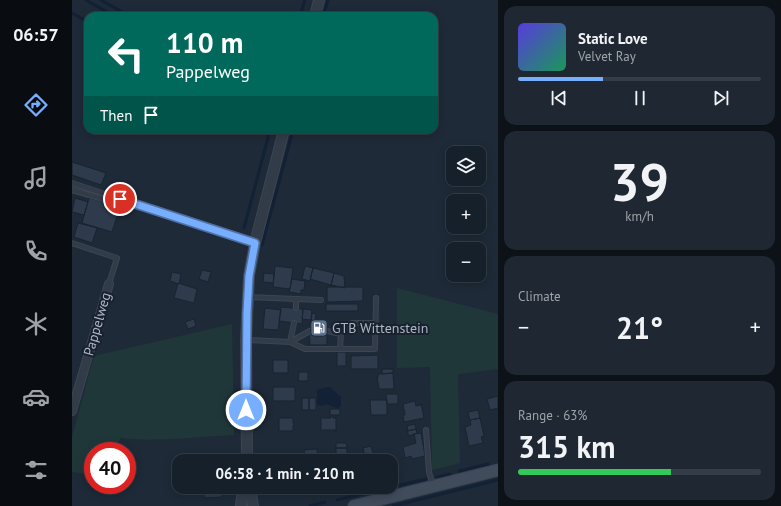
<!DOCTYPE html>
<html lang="en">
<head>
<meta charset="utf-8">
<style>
	body { margin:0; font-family:"PT Sans",sans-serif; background:#1f2832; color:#f1f3f6; height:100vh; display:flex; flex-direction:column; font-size:15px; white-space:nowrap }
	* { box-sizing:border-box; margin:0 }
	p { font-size:13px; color:#9ea3a8 }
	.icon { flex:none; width:22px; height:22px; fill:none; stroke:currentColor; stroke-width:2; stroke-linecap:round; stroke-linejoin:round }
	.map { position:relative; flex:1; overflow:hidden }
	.sheet { display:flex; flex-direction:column; gap:6px; padding:6px; background:#0c1217; width:283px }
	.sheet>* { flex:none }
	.guide { position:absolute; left:12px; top:12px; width:354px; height:122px; border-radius:12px; box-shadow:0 2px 10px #0003,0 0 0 1px #353e47; background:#00695c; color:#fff; overflow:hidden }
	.fabs { position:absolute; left:374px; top:146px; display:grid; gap:8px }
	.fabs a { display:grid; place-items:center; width:40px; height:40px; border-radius:8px; background:#16202a; box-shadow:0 2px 10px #0003,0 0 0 1px #353e47; font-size:20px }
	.speed { position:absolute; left:12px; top:442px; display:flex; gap:8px; font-size:20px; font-weight:700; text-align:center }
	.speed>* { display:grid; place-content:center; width:52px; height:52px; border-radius:50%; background:#16202a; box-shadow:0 2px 10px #0003,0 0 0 1px #353e47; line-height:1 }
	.speed .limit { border:6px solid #d22; background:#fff; color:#111 }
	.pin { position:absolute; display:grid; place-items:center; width:34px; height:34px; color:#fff; margin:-17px; border:2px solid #fff; border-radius:50%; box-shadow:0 1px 4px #0007 }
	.me { position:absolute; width:44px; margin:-22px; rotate:0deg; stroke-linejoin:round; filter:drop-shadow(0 0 3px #0008) }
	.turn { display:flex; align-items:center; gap:14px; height:84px; padding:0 16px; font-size:18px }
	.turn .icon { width:52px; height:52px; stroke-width:2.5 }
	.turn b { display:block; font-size:28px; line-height:34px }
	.then { display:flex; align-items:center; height:38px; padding:0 16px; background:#0003; gap:8px; font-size:15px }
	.big { font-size:30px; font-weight:800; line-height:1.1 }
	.sheet .tile { flex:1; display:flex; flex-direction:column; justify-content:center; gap:6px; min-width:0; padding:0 14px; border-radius:12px; background:#1f2832 }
	.sheet .dial { align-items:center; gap:0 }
	.dial b { font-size:52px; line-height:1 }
	.song { display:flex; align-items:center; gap:12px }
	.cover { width:48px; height:48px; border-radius:6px; background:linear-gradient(135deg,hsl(250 70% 55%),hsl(150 70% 35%)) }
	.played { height:4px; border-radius:2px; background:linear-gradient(90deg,#78aeff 35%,#353e47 35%) }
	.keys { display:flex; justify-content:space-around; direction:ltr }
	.heat { display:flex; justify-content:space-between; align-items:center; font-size:22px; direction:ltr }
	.charge { height:6px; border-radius:3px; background:linear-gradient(90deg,#34c759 63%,#353e47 0) }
	.trip { position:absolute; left:100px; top:454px; width:226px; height:40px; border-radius:12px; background:#16202a; box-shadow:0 2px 10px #0003,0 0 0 1px #353e47; font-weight:800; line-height:40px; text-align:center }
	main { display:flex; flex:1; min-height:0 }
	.menu { display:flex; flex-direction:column; width:72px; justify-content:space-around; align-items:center; background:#090d11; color:#9ea3a8 }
	.menu .icon { width:28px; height:28px }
	.menu .active { color:#78aeff }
	.menu b { font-size:18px; color:#f1f3f6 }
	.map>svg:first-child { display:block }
	.green { fill:#203739 }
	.water { fill:#122136 }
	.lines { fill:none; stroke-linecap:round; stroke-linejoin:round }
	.stream { stroke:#122136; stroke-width:3 }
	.building { fill:#2d3b4d; stroke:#1a232f }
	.service-casing { stroke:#3c4552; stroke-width:6 }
	.minor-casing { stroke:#3c4552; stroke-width:10 }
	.tertiary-casing { stroke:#3c4552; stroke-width:12 }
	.secondary-casing { stroke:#3c4552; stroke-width:13 }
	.service { stroke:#323c49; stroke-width:4 }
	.minor { stroke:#323c49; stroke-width:8 }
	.tertiary { stroke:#323c49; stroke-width:10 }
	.secondary { stroke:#404b5c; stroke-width:11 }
	.route-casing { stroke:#4e71a6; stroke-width:10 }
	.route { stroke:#78aeff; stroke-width:7 }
	.labels { text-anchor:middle; stroke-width:4; stroke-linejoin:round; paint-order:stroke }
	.street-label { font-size:14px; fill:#acb6c6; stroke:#18212d }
	.poi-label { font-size:14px; fill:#acb6c6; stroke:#18212d; text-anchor:start }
</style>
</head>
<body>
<main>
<nav class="menu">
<b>06:57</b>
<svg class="icon active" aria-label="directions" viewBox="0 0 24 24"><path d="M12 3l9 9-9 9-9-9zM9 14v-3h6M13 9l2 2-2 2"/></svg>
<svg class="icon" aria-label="music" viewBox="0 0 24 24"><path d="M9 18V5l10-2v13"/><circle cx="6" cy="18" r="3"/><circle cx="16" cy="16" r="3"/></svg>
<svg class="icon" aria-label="phone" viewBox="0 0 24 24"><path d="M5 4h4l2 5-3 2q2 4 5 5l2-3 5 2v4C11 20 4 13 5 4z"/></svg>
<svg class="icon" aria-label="climate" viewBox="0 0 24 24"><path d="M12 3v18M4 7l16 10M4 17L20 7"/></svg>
<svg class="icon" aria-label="car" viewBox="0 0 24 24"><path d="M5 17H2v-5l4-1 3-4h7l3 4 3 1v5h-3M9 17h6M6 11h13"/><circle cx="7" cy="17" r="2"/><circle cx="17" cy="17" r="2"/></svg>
<svg class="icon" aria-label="filters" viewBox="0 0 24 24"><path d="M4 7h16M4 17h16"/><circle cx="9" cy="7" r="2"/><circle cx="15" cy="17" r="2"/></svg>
</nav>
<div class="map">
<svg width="426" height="506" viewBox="0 0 426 506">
	<rect width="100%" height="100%" fill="#1e2a38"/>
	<path class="green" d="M325,288L426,314V369L386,374L388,463L360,470L358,367L325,368Z
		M160,324L162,435C125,437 87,442 49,438L39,451H21V475L0,472V437L22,356Z"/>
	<path class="water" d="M255,387H258L269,397V405L267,408L261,407L255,404L250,406L245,405V390Z"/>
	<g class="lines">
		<path class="stream" d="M14,0L42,16
			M29,0L57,16
			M0,13L16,22
			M228,16L233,0
			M251,16L256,0
			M172,228L198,130
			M190,245L221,130
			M387,471L416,464
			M365,477L378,474
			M316,488L354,479
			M265,500L306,490
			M238,506L253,502
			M321,506L426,480"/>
	</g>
	<path class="building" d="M0,162L34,173L29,185L0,175Z
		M3,198L16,202L12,215L0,212Z
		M17,198L48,207L40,232L10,223Z
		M6,223L25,228L20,243L2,237Z
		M203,266L221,268L218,289L201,287Z
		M233,266L241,268L238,281L230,279Z
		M241,268L262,273L259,285L238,279Z
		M130,270L139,272L136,282L127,279Z
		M100,272L109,274L107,284L98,281Z
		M192,273L202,274L201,283L191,282Z
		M262,273L272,276L273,288L259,285Z
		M220,279L233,281L232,290H229V294L217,292Z
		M106,283L125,289L122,303L102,298Z
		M255,287H291V301L255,302Z
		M254,304H286V311H254Z
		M209,307L231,309L230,324L207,321Z
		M193,308L209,310L206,330L191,329Z
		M231,309L240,310L239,320L230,319Z
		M240,313L244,314L243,324H239Z
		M122,319L124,326L116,329L113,322Z
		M237,324H255V345H238Z
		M265,352H274V366H265Z
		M306,355V369H279V356Z
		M201,360H216V373H201Z
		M310,369H321V373L310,374Z
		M227,372H236V381H226Z
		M321,373L322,389H307L305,377H306V374Z
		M201,387H223V401H201Z
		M314,394H326V404H315Z
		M426,396V408L418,410L415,399Z
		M230,398H237V410H230Z
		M237,398H244V410H237Z
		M298,400H315V415H299Z
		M343,401L344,406L349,405V403L352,418L332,422L331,415H333L331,404Z
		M258,409H268V415H258Z
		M406,410L408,418L398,420L396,412Z
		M259,416H261V418H264V432L263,430H249V418H259Z
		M207,418H221V423L222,424L221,426V431H207Z
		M408,418L412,436L409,437L411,443L397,446L393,427L399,425L398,420Z
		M343,424L344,429L336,431L335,426Z
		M344,429L345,433L337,436L335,431Z
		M349,433L353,456L340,459L339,456L333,458L331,447L344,443L342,434Z
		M264,443H274L275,448H264Z
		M299,446L303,461H280L279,459L293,456L291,448Z
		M264,448H275V458L264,459Z
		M245,449L246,461H234L232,450Z
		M118,454H129L130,461H118Z
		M136,487H150V497L132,498V489H136Z"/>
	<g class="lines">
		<defs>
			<path id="service" d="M0,183L48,199
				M0,190L41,202L48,199
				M0,243L45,258L37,284
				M176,297L249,300
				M224,308V299
				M255,331L269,334L280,323H304
				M174,340L218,342L233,349H303L304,298
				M218,342L238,331
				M218,342L222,323
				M268,349L269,334
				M354,430L357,472L361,486"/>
			<path id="minor" d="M48,199L183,243
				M0,411L37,284"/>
			<path id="tertiary" d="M243,16L247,0
				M175,461L174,340L177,276L183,243L212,130
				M178,487L181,506
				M169,506L171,487"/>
			<path id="secondary" d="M282,506L426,470"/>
		</defs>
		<use href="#service" class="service-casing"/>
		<use href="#minor" class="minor-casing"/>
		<use href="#tertiary" class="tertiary-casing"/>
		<use href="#secondary" class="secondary-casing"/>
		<use href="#service" class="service"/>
		<use href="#minor" class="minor"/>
		<use href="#tertiary" class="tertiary"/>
		<use href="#secondary" class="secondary"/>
	</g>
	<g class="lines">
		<defs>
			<path id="route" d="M48,199L183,243L177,276L175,313L174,410"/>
		</defs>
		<use href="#route" class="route-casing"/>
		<use href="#route" class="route"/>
	</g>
	<defs>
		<symbol id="fuel-square" viewBox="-11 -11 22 22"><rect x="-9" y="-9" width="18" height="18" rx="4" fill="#5c6f8a" stroke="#18212d"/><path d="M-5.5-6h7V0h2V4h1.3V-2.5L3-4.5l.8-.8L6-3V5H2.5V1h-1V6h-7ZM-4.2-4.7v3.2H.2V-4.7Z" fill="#fff"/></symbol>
	</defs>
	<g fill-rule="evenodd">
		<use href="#fuel-square" x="237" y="318" width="20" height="20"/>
	</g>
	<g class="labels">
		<g class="street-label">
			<text transform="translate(25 324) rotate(-74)" y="5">Pappelweg</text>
		</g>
		<g class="poi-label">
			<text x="260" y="333">GTB Wittenstein</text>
		</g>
	</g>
</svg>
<div class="fabs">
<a><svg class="icon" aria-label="layers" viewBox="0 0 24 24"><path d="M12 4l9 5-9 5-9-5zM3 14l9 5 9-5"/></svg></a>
<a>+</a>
<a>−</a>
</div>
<div class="speed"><div class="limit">40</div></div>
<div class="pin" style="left:48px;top:199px;background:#d93025"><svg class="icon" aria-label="arrive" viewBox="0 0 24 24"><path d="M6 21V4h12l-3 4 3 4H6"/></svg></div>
<svg class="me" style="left:174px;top:410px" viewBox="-20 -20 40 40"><circle r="17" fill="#78aeff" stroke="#fff" stroke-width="3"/><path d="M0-11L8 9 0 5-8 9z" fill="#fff"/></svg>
<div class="trip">06:58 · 1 min · 210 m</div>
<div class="guide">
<div class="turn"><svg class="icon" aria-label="left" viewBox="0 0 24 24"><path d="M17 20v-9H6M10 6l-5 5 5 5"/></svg><div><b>110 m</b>Pappelweg</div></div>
<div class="then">Then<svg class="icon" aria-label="arrive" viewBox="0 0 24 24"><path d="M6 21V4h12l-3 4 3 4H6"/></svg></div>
</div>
</div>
<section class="sheet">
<div class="tile">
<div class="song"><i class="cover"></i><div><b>Static Love</b><p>Velvet Ray</p></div></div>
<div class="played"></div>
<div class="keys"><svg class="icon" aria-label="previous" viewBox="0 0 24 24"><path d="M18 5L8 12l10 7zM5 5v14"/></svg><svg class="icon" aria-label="pause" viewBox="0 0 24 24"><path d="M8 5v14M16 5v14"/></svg><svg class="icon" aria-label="next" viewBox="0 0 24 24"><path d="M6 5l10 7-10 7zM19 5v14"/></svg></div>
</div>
<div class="tile dial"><b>39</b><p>km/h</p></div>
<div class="tile"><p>Climate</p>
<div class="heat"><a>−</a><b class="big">21°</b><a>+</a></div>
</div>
<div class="tile"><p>Range · 63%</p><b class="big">315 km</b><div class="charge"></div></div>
</section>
</main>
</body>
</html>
